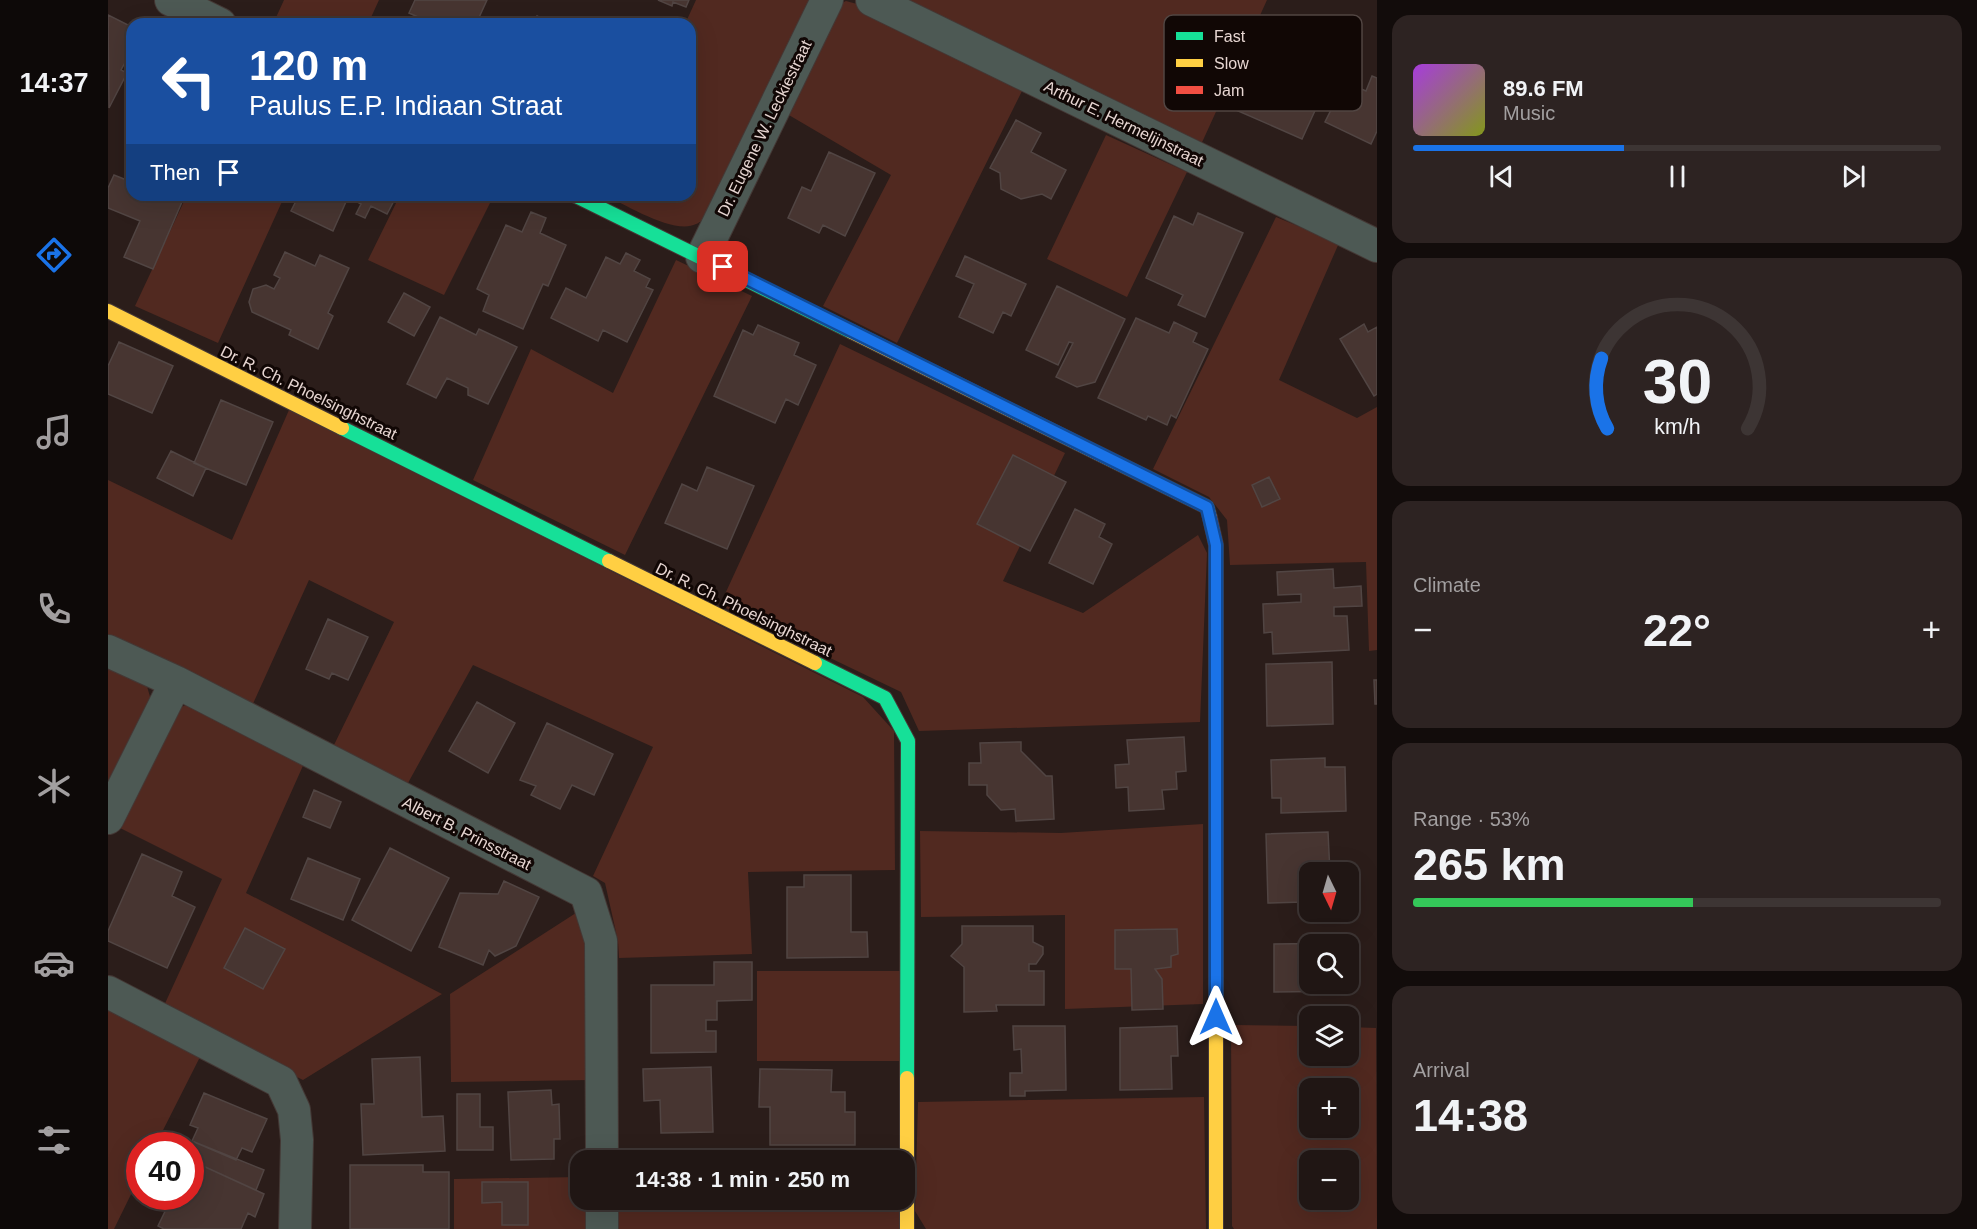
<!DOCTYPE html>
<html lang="en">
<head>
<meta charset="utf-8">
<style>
	body { margin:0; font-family:Helvetica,sans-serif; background:#2d2322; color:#f1f3f6; height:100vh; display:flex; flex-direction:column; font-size:22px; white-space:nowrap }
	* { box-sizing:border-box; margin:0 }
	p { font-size:20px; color:#a29fa0 }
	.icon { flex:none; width:33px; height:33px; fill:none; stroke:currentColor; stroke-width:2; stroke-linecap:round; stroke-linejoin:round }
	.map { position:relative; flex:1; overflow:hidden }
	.sheet { display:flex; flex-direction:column; gap:15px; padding:15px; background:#120c0b; width:600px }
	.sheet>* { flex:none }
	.banner { position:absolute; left:18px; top:18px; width:570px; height:183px; border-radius:18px; box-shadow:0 6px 24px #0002,0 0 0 2px #3d3534; background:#1a4fa0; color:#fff; overflow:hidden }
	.needle { width:39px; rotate:175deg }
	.fabs { position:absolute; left:1191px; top:862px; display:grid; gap:12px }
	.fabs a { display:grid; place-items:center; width:60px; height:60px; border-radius:12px; background:#201614; box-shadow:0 6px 24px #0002,0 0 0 2px #3d3534; font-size:30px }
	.speed { position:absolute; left:18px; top:1132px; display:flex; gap:12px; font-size:30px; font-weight:700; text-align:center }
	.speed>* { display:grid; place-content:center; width:78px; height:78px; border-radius:50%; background:#201614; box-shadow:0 6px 24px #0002,0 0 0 2px #3d3534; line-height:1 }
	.speed .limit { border:9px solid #d22; background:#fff; color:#111 }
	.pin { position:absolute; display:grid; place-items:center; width:51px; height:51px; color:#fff; margin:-26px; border-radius:12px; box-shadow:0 3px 9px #0006 }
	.me { position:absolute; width:66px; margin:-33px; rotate:0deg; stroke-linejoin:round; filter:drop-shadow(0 0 4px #0008) }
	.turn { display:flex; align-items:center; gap:21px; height:126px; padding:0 24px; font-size:27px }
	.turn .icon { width:78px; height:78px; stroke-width:2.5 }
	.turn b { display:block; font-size:42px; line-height:51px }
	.then { display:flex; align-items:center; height:57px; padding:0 24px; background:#0003; gap:12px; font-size:22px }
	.big { font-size:45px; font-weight:600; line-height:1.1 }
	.sheet .widget { flex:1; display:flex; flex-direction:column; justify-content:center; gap:9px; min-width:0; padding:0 21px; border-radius:18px; background:#2d2322 }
	.sheet .dial { align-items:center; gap:0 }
	.dial svg { height:156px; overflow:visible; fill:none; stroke:#3d3534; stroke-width:7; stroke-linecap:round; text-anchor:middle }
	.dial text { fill:#f1f3f6; stroke:none }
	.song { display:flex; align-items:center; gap:18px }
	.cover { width:72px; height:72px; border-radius:9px; background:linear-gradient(135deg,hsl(280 70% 55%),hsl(70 70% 35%)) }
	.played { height:6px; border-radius:3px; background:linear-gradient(90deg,#1a73e8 40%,#3d3534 40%) }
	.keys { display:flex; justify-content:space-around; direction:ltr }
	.heat { display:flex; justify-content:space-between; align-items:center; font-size:33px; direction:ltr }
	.charge { height:9px; border-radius:4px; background:linear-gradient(90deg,#34c759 53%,#3d3534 0) }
	.trip { position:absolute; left:462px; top:1150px; width:345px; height:60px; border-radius:18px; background:#201614; box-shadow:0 6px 24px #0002,0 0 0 2px #3d3534; font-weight:600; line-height:60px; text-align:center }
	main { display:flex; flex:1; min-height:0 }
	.menu { display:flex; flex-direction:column; width:108px; justify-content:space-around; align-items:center; background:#0d0908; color:#a29fa0 }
	.menu .icon { width:42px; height:42px }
	.menu .on { color:#1a73e8 }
	.menu b { font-size:27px; color:#f1f3f6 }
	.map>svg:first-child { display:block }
	.green { fill:#512920; fill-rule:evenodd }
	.building { fill:#473531; stroke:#514543; stroke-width:1.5; fill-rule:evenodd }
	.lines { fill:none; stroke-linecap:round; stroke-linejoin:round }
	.street-casing { stroke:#443835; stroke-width:34 }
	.fast-casing { stroke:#443835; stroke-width:16 }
	.slow-casing { stroke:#443835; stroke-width:16 }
	.jam-casing { stroke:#443835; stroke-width:16 }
	.street { stroke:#4d5954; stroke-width:32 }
	.fast { stroke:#16e098; stroke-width:14 }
	.slow { stroke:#ffcf43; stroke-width:14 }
	.jam { stroke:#f24e42; stroke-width:14 }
	.route-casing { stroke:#114b97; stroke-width:15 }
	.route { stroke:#1a73e8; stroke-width:10 }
	.labels { text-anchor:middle; stroke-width:6; stroke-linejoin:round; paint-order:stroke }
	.street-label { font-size:16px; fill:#e7d6d2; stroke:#110705 }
	.key { fill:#110705; stroke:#514542; stroke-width:1.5 }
	.key-label { font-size:16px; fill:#e7d6d2 }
</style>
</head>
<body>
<main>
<nav class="menu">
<b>14:37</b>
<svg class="icon on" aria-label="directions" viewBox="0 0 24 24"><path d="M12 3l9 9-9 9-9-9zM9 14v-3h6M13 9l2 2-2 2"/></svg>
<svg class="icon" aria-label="music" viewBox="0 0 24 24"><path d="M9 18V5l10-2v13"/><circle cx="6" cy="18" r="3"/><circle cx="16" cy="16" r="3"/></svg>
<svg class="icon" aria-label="phone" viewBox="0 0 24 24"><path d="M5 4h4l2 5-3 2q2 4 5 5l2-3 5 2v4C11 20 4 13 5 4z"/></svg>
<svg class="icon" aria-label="climate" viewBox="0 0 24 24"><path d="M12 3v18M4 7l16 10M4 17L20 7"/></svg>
<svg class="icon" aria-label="car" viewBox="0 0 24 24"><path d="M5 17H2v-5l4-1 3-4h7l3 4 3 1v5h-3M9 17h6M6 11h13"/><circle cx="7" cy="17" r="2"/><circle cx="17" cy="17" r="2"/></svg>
<svg class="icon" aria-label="filters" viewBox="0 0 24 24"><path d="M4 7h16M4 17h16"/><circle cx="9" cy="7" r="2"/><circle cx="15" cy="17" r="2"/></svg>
</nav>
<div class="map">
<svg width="1269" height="1229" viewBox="0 0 1269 1229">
	<rect width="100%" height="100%" fill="#2b1d1a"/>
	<path class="green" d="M176,0H271L260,24H165Z
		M588,0H707L599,215C596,218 592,223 588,224C566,235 518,205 497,195H582V24H577Z
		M785,0H1159L1091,149Z
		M738,1L749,4L915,89L789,343L715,306L783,175L674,111L726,7Z
		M998,135L1079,172L1019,297L939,259Z
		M79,195H177L110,343L27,306Z
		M292,195H386L336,295L260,260Z
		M1168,217L1231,243L1171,380L1249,418L1269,407V650L1261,651L1258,562L1122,565L1119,520L1101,497L1045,469Z
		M568,260L644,296L517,555L365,480L423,349L505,393Z
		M732,344L957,453L895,581L975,613L1090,535L1099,553L1092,722L811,731L793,692L612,605Z
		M181,410L755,697L786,731L787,870L640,872L644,954L511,958L510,941L497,883L485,876L545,747L365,665L300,783L225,747L286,622L201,580L143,708L0,638V480L124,540Z
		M0,660L38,683L43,700L0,803Z
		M80,704L198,759L138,893L334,994L195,1080L54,1010L114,879L10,827L67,710Z
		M1095,824V1004L957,1009V915L813,917L812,831L953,833Z
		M471,911L481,926L483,1080L343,1082L342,994Z
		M649,971H792V1061H649Z
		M0,1009L93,1055L47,1146H32L31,1178L6,1229H0Z
		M1123,1025L1201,1026L1202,1056H1240L1241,1027L1268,1028L1269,1229H1126L1124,1226ZM1202,1089H1240V1128H1202ZM1202,1161H1240V1200H1202Z
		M1096,1097L1098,1229H818L807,1211L810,1102Z
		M791,1153V1161H505V1158Z
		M472,1177V1200H481L482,1229H346V1179Z
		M505,1200H791L792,1229H505Z"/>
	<path class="building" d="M307,0H379L368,24H326L301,13Z
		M550,0H581L578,7L565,2L564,6Z
		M0,15L24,27V50L13,70L19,73L1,108Z
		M429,16L444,24H425Z
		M1141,58L1216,91L1194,139L1119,106Z
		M1264,76L1269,78V131L1263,144L1217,122L1237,82L1258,91Z
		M908,120L933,133L923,152L958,170L943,199L934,194L913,199L893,189L892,173L882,168Z
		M721,152L767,173L737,236L715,225L711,233L680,218L694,187L703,191Z
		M24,174V195H77L45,269L16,257L32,221L0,208V188L6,175L21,181Z
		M191,195H241L225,231L183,211Z
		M246,195H289L279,214L263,206L257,218L248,214L253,204L244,199Z
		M423,212L438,218L432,233L458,245L440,286L435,284L415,329L375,311L381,295L369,289L398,225L414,232Z
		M1090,213L1135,233L1097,317L1070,305L1075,295L1038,278L1066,216L1085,225Z
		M177,252L207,266L212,255L241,268L220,313L225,316L210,349L181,335L183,330L144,312L141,302L145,289L158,285L166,289L172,278L166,275Z
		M518,253L532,260L526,271L542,279L538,287L545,290L519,342L495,330L490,341L443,318L458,288L478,298L498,257L512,264Z
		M857,256L918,284L903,316L895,312L885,333L851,317L866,284L848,276Z
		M949,286L1017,319L987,382L969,387L948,377L965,343L961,342L950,365L918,350Z
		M296,293L322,307L306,336L280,322Z
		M332,317L368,335L371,329L409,347L380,404L360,395V388L339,378L328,398L299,384Z
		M1028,318L1061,333L1066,322L1089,333L1085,342L1100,349L1068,418L1063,415L1059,425L1040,416L1038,420L990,398Z
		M1256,324L1260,332L1269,327V394L1266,396L1232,339Z
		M650,325L691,343L686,355L708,365L690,405L678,399L667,423L606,396L635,330L645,335Z
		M11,342L65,366L44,413L0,394V366Z
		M113,400L165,422L138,485L86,463Z
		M63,451L98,468L85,496L49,478Z
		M905,455L958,482L922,551L869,524Z
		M599,467L646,486L619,549L557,523L574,484L589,491Z
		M1161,477L1172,499L1154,507L1144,485Z
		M967,509L997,524L991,537L1004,544L985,584L941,563Z
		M1225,569L1226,588L1253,586L1254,606L1226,607V616H1239L1241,650L1165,654L1164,632L1156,633L1155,604L1193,602V594L1170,595L1169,572Z
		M220,619L260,637L240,680L224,673L221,679L198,669Z
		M1224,662L1225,724L1159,726L1158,664Z
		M1266,680H1269V704H1267Z
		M369,702L407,723L380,773L341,751Z
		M439,723L505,754L486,795L464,785L452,809L423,795L428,786L412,780Z
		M1076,737L1078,771L1068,772L1069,789L1054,790L1056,809L1021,811L1020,787L1008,788L1007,765L1021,764L1019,740Z
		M913,742V751L938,776H944L946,819L908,821L907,809L893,810L879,795V785H861V763H873L872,743Z
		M1217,758V767H1237L1238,811L1173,813V798H1164L1163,760Z
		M206,790L233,802L222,828L195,817Z
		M1220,832L1222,873H1202V888H1195V902L1160,903L1158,834Z
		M282,848L341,878L303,951L244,920Z
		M34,854L74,872L64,896L87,907L59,968L0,941V931Z
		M200,858L252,879L235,920L183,899Z
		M696,875H743V932H759L760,957L679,958V887H696Z
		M396,881L431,897L408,946L387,956L381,950L375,965L331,947L352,893L390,894Z
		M854,926H925V942L935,947V954L928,964H921V971H936V1005H888L889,1011L856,1012V967L843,956L854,944Z
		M137,928L177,949L155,989L116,968Z
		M1069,929L1070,954L1063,956V967L1047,969L1054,979L1055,1009L1024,1010L1023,969H1007V930Z
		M1242,943L1243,991L1166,992V944ZM1202,945H1240V984H1202Z
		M606,962H644V1000L609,1001V1020H598V1031H608V1052L543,1053V985H606Z
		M905,1026H957L958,1090L917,1091V1096H902V1073H914L913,1049L906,1050Z
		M1069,1026L1070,1056H1063L1064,1089L1012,1090V1028Z
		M312,1057L314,1117L335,1116L337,1151L255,1155L253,1104H266L264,1059Z
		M603,1067L605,1132L553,1133L552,1100L536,1101L535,1069Z
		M652,1069L724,1070L723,1092H737V1112H747V1145H662V1107H651Z
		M443,1090L444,1105L451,1104L452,1139H446V1159L403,1160L400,1092Z
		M96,1093L159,1119L144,1152L134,1148L128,1160L84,1141L90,1128L82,1125Z
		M349,1094H372V1127H385V1150H349Z
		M84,1141L156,1170L148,1190L82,1160Z
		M82,1160L156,1194L147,1217L140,1213L133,1229H56L50,1226L64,1197H82Z
		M242,1165H315V1172H341V1229H242Z
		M374,1182H420V1225H394V1202L374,1203Z"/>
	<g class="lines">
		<defs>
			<path id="street" d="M63,0L112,24
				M764,0L1269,246
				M594,257L719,0
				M0,651L68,682L478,893L493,941L494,1161
				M0,818L68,682
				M0,992L173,1082L186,1110L189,1140L187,1229
				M494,1200V1229"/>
			<path id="fast" d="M466,195L744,332
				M234,428L501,561
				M707,663L777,698L800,741L799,1078"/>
			<path id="slow" d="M0,311L234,428
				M744,332L1099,507L1102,518
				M501,561L707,663
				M1108,858V1229
				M799,1229V1078"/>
			<path id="jam" d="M1102,518L1108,545V858"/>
		</defs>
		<use href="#street" class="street-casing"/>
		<use href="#fast" class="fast-casing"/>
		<use href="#slow" class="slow-casing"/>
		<use href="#jam" class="jam-casing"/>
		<use href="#street" class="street"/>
		<use href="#fast" class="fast"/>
		<use href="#slow" class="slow"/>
		<use href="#jam" class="jam"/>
	</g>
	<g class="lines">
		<defs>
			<path id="route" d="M615,267L1099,507L1108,545V1017"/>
		</defs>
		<use href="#route" class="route-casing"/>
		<use href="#route" class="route"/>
	</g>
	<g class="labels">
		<g class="street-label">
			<text transform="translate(1016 123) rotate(26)" y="6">Arthur E. Hermelijnstraat</text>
			<text transform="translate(656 128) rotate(-64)" y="6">Dr. Eugene W. Leckiestraat</text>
			<text transform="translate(201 392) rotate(26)" y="6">Dr. R. Ch. Phoelsinghstraat</text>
			<text transform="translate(636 609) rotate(26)" y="6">Dr. R. Ch. Phoelsinghstraat</text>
			<text transform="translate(359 833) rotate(27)" y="6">Albert B. Prinsstraat</text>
		</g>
	</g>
	<rect x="1056" y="15" width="198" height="96" rx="9" class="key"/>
	<rect x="1068" y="32" width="27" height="8" fill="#16e098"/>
	<rect x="1068" y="59" width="27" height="8" fill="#ffcf43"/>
	<rect x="1068" y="86" width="27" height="8" fill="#f24e42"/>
	<g class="key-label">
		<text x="1106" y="42">Fast</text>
		<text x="1106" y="69">Slow</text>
		<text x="1106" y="96">Jam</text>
	</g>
</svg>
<div class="fabs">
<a><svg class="needle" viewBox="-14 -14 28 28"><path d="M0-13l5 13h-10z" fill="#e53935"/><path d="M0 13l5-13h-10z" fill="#a29fa0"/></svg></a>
<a><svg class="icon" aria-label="search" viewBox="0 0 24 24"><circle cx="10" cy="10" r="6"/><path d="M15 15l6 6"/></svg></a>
<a><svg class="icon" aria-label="layers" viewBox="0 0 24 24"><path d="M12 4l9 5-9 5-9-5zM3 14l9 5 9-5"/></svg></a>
<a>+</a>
<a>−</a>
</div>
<div class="speed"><div class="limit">40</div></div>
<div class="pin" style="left:615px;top:267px;background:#d93025"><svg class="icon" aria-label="arrive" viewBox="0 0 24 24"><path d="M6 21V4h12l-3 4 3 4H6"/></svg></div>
<svg class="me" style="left:1108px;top:1017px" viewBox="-20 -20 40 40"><path d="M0-17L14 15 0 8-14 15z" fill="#1a73e8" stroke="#fff" stroke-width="4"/></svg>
<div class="trip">14:38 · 1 min · 250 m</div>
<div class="banner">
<div class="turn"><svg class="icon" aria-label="left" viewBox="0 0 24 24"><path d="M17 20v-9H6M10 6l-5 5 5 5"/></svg><div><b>120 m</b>Paulus E.P. Indiaan Straat</div></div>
<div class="then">Then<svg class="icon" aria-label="arrive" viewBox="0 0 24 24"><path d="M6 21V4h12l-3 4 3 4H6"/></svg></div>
</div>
</div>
<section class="sheet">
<div class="widget">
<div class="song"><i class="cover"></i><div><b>89.6 FM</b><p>Music</p></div></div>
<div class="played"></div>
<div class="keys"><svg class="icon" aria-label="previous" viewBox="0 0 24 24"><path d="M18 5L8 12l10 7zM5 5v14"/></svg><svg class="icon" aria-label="pause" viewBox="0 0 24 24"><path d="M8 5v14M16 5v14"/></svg><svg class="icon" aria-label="next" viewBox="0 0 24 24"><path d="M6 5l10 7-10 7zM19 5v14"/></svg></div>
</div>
<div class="widget dial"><svg viewBox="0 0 100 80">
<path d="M14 69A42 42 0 1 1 86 69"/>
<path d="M14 69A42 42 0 0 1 11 33" stroke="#1a73e8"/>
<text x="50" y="56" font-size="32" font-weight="700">30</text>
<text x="50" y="72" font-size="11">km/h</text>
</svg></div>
<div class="widget"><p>Climate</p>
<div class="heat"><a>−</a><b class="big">22°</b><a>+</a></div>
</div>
<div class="widget"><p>Range · 53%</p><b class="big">265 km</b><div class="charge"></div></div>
<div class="widget"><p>Arrival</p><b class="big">14:38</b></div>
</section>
</main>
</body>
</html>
